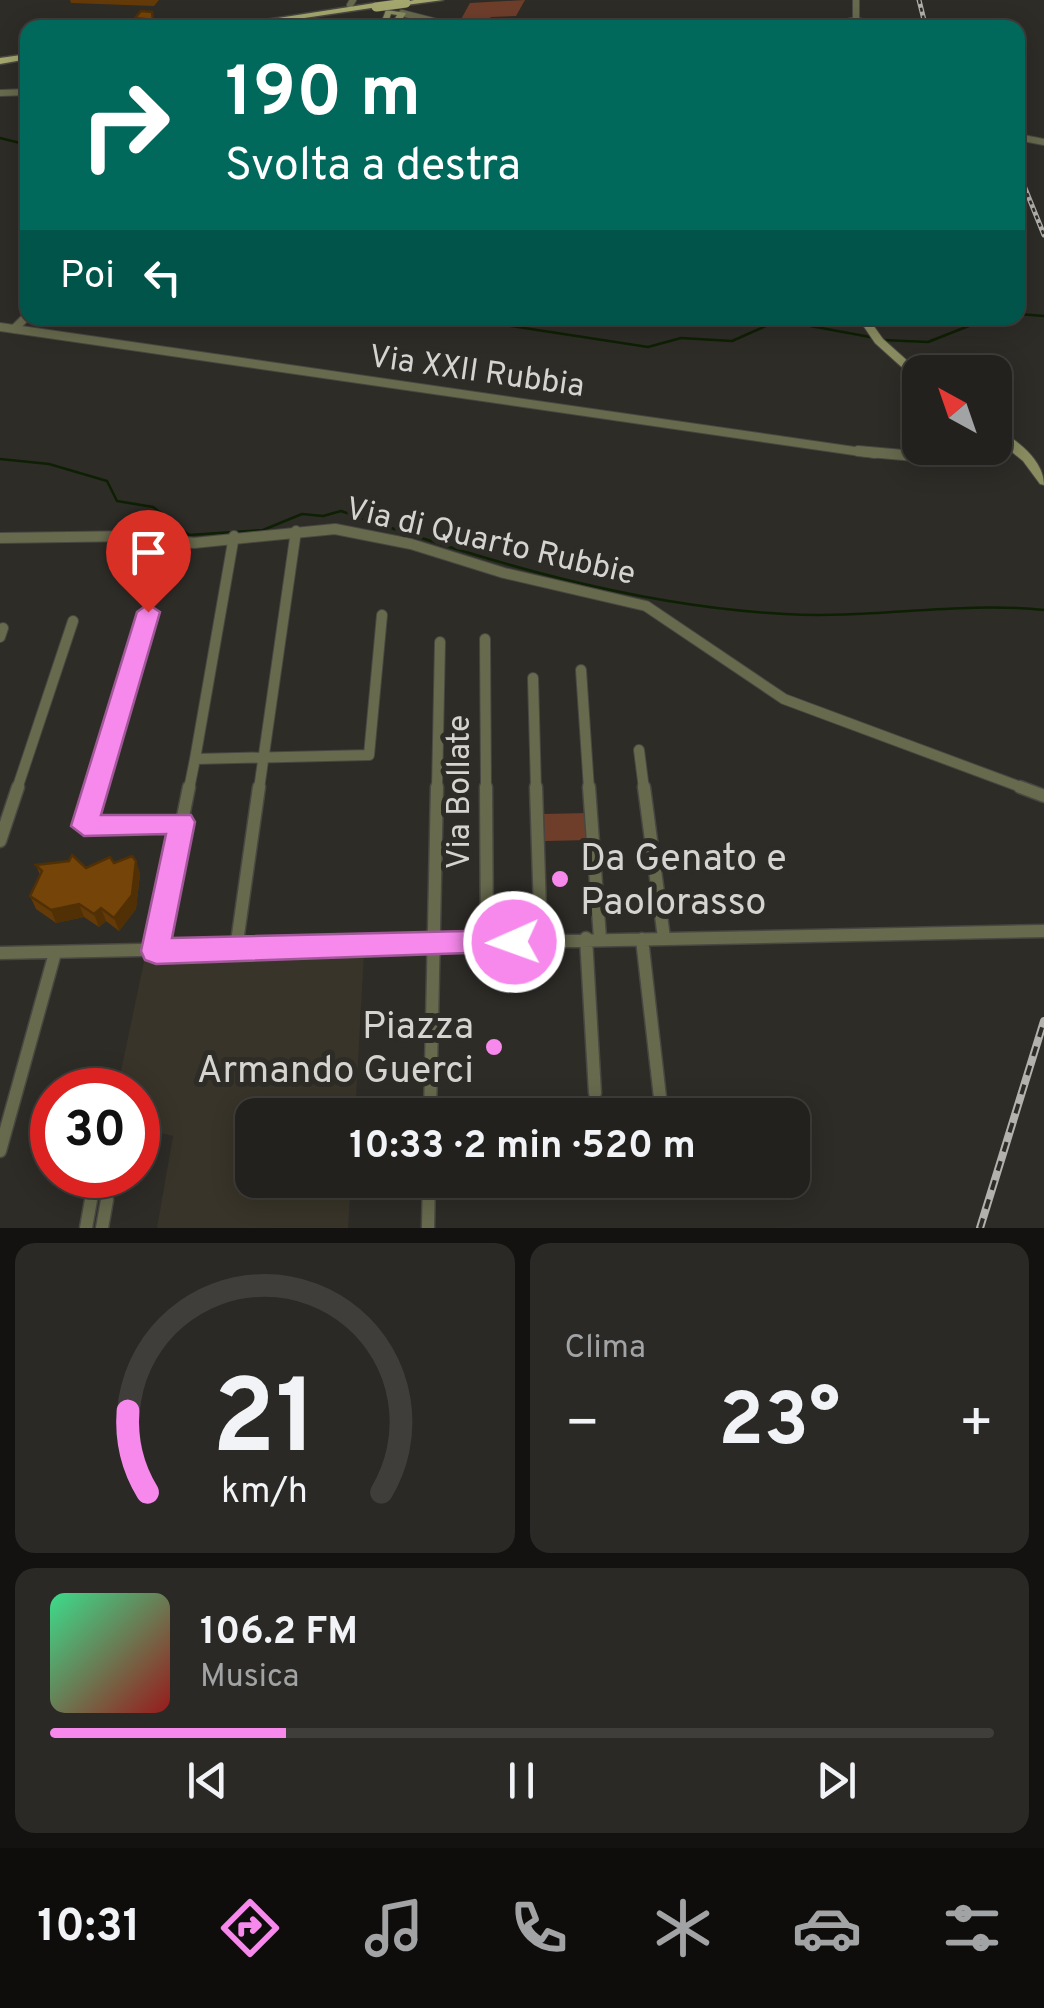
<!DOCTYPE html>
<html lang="it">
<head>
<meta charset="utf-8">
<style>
	body { margin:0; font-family:Overpass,sans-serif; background:#2a2926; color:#f1f3f6; height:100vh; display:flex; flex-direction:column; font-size:38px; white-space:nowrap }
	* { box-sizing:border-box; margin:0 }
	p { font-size:32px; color:#a2a3a4 }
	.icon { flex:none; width:55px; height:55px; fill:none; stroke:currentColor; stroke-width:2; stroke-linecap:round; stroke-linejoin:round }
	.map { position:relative; height:1228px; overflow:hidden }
	.drawer { display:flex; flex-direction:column; gap:15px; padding:15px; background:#131210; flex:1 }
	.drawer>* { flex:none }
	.guide { position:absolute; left:20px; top:20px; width:1005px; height:305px; border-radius:20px; box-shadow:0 5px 25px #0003,0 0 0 2px #3f3e3b; background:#00695c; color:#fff; overflow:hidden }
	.needle { width:65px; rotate:320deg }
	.buttons { position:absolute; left:902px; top:355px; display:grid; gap:20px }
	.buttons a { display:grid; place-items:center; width:110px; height:110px; border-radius:20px; background:#22211d; box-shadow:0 5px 25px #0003,0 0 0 2px #3f3e3b; font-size:50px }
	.speed { position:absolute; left:30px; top:1068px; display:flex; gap:20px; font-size:50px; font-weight:700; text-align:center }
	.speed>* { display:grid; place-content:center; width:130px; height:130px; border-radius:50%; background:#22211d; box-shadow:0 5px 25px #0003,0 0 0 2px #3f3e3b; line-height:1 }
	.speed .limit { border:15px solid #d22; background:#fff; color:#111 }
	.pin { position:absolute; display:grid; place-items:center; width:85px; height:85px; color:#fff; margin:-102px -42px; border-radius:50% 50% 50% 0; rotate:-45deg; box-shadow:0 0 10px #0007 }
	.pin .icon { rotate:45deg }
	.me { position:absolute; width:110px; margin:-55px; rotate:268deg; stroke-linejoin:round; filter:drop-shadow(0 0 8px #0008) }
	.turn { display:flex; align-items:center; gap:35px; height:210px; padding:0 40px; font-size:45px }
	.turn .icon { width:130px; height:130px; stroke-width:2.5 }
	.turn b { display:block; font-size:70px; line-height:85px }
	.then { display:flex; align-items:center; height:95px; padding:0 40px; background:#0003; gap:20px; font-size:38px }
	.big { font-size:75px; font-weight:700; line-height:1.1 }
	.drawer .card { flex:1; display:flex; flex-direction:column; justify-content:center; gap:15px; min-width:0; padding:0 35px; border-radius:20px; background:#2a2926 }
	.drawer .dial { align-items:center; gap:0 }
	.dial svg { height:260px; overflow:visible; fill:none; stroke:#3f3e3b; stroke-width:7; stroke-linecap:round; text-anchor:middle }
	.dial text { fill:#f1f3f6; stroke:none }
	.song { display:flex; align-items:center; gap:30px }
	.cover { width:120px; height:120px; border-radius:15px; background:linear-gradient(135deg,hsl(150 70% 55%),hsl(0 70% 35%)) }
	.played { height:10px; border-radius:5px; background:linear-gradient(90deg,#f788ec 25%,#3f3e3b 25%) }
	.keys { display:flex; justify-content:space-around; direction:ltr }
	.heat { display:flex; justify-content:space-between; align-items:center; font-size:55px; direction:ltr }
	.drawer .tiles { flex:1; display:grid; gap:15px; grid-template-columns:1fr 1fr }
	.card:last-child { grid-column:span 2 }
	.trip { position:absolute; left:235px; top:1098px; width:575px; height:100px; border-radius:20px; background:#22211d; box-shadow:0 5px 25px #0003,0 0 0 2px #3f3e3b; font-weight:700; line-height:100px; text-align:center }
	.dock { display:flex; height:160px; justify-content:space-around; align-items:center; background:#0e0d0c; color:#a2a3a4 }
	.dock .icon { width:70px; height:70px }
	.dock .active { color:#f788ec }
	.dock b { font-size:45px; color:#f1f3f6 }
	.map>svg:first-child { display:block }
	.built { fill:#383429 }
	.green { fill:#6e3e2b }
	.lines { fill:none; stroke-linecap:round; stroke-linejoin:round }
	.stream { stroke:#0e2003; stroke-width:2.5 }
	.minor-far3-casing { stroke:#494742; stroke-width:8 }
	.minor-far2-casing { stroke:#494742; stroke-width:10 }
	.minor-far1-casing { stroke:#494742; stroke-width:12 }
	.minor-casing { stroke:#494742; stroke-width:15 }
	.secondary-casing { stroke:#494742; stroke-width:2 }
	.primary-casing { stroke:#494742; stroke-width:3 }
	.minor-far3 { stroke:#686a4e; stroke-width:6 }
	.minor-far2 { stroke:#686a4e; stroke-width:8 }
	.minor-far1 { stroke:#686a4e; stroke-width:10 }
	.minor { stroke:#686a4e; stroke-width:12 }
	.secondary { fill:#8a8d60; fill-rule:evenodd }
	.primary { fill:#a4a86e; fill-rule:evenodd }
	.rail-far1-casing { stroke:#b2b1ad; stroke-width:5 }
	.rail-casing { stroke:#b2b1ad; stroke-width:8 }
	.rail-far1 { stroke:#2e2c27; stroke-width:2.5; stroke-dasharray:4; stroke-linecap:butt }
	.rail { stroke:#2e2c27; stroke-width:4; stroke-dasharray:10; stroke-linecap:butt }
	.primary-bridge-casing { stroke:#494742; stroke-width:10; stroke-linecap:butt }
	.primary-bridge { stroke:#a4a86e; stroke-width:9 }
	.wall { fill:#643a08 }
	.shaded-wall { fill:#513006 }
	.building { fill:#744409; stroke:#513006; stroke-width:2.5 }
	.route { fill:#f788ec; stroke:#a15899; stroke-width:2.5 }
	.poi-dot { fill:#f788ec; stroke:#2e2c27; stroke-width:4 }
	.labels { text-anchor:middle; stroke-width:10; stroke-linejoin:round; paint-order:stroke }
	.street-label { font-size:32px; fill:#d5d4d1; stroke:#2e2c27 }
	.near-poi-label { font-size:38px; fill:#d5d4d1; stroke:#2e2c27; text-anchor:start }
</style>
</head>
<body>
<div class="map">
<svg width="1044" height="1228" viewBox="0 0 1044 1228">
	<rect width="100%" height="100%" fill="#2e2c27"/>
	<path class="built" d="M364,953L355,1115H252V1180H351L348,1228H157L173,1136L138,1127V1090H117L145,957Z"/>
	<path class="green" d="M525,0L516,16L491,17L481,26L460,21L470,3Z
		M588,813L590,840L545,841L544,814Z"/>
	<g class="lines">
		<path class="stream" d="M0,138L28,145
			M1018,314L1044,316
			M460,318L648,347L681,338L732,341L768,325L789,322L870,337
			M883,340L928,342L989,318
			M0,459L49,464L107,481L117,501L153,507L189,535L263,530L302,514L323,516L341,511C485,561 633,606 785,614C872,619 958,601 1044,610"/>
		<defs>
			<path id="minor-far3" d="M856,0V20
				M350,5L353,0
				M402,13L441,23L436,27
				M854,28L844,23L856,20L883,28
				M0,93L28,92
				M1018,137L1044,142"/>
			<path id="minor-far2" d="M1018,205V210
				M0,327L875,454
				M14,329L28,315
				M934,448L936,454"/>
			<path id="minor-far1" d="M858,451L937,458L935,451
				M234,536L195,759L369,755L382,615
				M0,538L136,536L194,543L335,529L411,544L504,573L646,606L784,699L1026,789
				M0,637L3,628
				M485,639L486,789
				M581,670L589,789
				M533,678L536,789
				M639,750L644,789
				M17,789L73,621
				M96,789L149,612
				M189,789L195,759
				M259,789L296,531
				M437,789L440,642"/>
			<path id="minor" d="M97,787L85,826L182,823
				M486,787L487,944
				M536,787L541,941
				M589,787L600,938
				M644,787L664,938
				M1020,787L1044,796
				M0,841L18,787
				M586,938L595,1093
				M642,939L662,1115
				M236,949L259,787
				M156,951L189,787
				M0,953L1044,931
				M430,1115L437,787
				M0,1151L55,953
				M86,1228L91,1200
				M102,1228L107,1200
				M428,1228L429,1180"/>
			<path id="secondary" d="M386,10L406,13L398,26H380ZM391,14L397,15L393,22H388Z
				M858,318H868L883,339L920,372V381L916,380L875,343Z
				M995,428C1016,439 1044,460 1044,485L1040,484L1023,461L995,438Z"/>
			<path id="primary" d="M414,0H443L406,5L402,3Z
				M375,3L378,7L238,28H214Z
				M28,54V59L0,64V58Z"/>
		</defs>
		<use href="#minor-far3" class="minor-far3-casing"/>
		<use href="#minor-far2" class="minor-far2-casing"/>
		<use href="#minor-far1" class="minor-far1-casing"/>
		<use href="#minor" class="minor-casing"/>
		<use href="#secondary" class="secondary-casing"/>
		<use href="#primary" class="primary-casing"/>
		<use href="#minor-far3" class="minor-far3"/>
		<use href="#minor-far2" class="minor-far2"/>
		<use href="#minor-far1" class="minor-far1"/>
		<use href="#minor" class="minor"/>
		<use href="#secondary" class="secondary"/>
		<use href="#primary" class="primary"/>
		<defs>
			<path id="rail-far1" d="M919,0L926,28
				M1018,171L1044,235"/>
			<path id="rail" d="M980,1228L1044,1021"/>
		</defs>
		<use href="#rail-far1" class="rail-far1-casing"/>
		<use href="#rail" class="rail-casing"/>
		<use href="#rail-far1" class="rail-far1"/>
		<use href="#rail" class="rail"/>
		<defs>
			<path id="primary-bridge" d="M376,7L406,3"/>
		</defs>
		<use href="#primary-bridge" class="primary-bridge-casing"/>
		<use href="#primary-bridge" class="primary-bridge"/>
	</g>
	<path class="wall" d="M70,0H159L154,6L71,3Z
		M152,12L154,28H137L135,18Z
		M136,861L140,874L136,909L119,931L106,921L99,927L84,917L56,923L36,909L30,896L40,875L36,865L86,868L114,863Z"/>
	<path class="shaded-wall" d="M136,861L140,874L136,909L119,931L114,918Z
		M79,904L84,917L56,923L51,910Z
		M101,908L106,921L99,927L94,914Z"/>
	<path class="building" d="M141,11L152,12L153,20L135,18Z
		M72,855L86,868L110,857L114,863L132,856L136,861L132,895L114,918L101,908L94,914L79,904L51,910L30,896L42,871L36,865L69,861Z"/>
	<path class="route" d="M148,604L160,612L101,815H191L195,822L172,938L514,930L524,933L528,942L524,951L156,964L145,960L141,951L166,834L84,836L71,826L137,612Z"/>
	<g class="poi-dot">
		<circle cx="560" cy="879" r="10"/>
		<circle cx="494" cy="1047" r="10"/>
	</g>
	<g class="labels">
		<g class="street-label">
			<text transform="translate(477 370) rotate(8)" y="11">Via XXII Rubbia</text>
			<text transform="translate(491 540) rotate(13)" y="11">Via di Quarto Rubbie</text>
			<text transform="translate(458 792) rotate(-90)" y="11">Via Bollate</text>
		</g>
		<g class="near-poi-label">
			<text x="580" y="870">Da Genato e<tspan x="580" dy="44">Paolorasso</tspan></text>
			<text x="474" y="1038" text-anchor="end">Piazza<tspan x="474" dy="44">Armando Guerci</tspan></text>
		</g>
	</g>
</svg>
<div class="buttons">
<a><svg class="needle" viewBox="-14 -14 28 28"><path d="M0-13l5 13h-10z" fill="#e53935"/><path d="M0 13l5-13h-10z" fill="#a2a3a4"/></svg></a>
</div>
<div class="speed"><div class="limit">30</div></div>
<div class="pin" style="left:148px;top:612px;background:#d93025"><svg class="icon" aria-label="arrive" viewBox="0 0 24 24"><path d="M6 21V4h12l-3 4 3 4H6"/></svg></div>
<svg class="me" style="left:514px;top:942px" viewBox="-20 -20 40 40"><circle r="17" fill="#f788ec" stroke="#fff" stroke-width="3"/><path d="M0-11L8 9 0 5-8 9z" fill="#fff"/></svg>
<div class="trip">10:33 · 2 min · 520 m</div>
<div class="guide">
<div class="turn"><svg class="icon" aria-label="right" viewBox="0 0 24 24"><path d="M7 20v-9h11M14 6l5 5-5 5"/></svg><div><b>190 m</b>Svolta a destra</div></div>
<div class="then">Poi<svg class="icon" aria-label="left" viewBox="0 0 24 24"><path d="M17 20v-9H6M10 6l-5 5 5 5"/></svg></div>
</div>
</div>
<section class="drawer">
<div class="tiles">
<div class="card dial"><svg viewBox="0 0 100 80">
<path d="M14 69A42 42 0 1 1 86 69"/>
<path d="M14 69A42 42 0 0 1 8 44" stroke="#f788ec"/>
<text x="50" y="56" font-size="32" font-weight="700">21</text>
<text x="50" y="72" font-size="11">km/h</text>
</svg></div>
<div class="card"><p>Clima</p>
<div class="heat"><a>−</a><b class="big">23°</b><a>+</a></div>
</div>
<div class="card">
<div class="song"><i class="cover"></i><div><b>106.2 FM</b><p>Musica</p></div></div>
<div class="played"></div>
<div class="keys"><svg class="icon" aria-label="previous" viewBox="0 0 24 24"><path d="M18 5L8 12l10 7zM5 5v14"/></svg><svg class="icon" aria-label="pause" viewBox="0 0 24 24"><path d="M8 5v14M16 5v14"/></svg><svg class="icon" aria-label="next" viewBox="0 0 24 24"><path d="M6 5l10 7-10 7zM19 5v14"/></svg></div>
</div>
</div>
</section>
<nav class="dock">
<b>10:31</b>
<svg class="icon active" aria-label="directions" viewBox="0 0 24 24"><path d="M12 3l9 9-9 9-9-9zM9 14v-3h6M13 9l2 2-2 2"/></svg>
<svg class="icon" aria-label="music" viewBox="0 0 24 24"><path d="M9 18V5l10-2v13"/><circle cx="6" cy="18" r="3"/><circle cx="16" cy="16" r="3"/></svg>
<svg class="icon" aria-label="phone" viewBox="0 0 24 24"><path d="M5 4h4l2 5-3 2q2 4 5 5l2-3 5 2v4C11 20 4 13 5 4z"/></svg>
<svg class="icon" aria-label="climate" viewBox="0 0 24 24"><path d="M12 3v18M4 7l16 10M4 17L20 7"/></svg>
<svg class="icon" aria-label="car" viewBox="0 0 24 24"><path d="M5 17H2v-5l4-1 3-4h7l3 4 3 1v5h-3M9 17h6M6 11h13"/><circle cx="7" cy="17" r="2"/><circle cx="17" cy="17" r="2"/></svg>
<svg class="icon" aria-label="filters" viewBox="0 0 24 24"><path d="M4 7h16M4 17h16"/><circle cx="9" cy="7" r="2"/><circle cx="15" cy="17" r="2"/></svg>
</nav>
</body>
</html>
